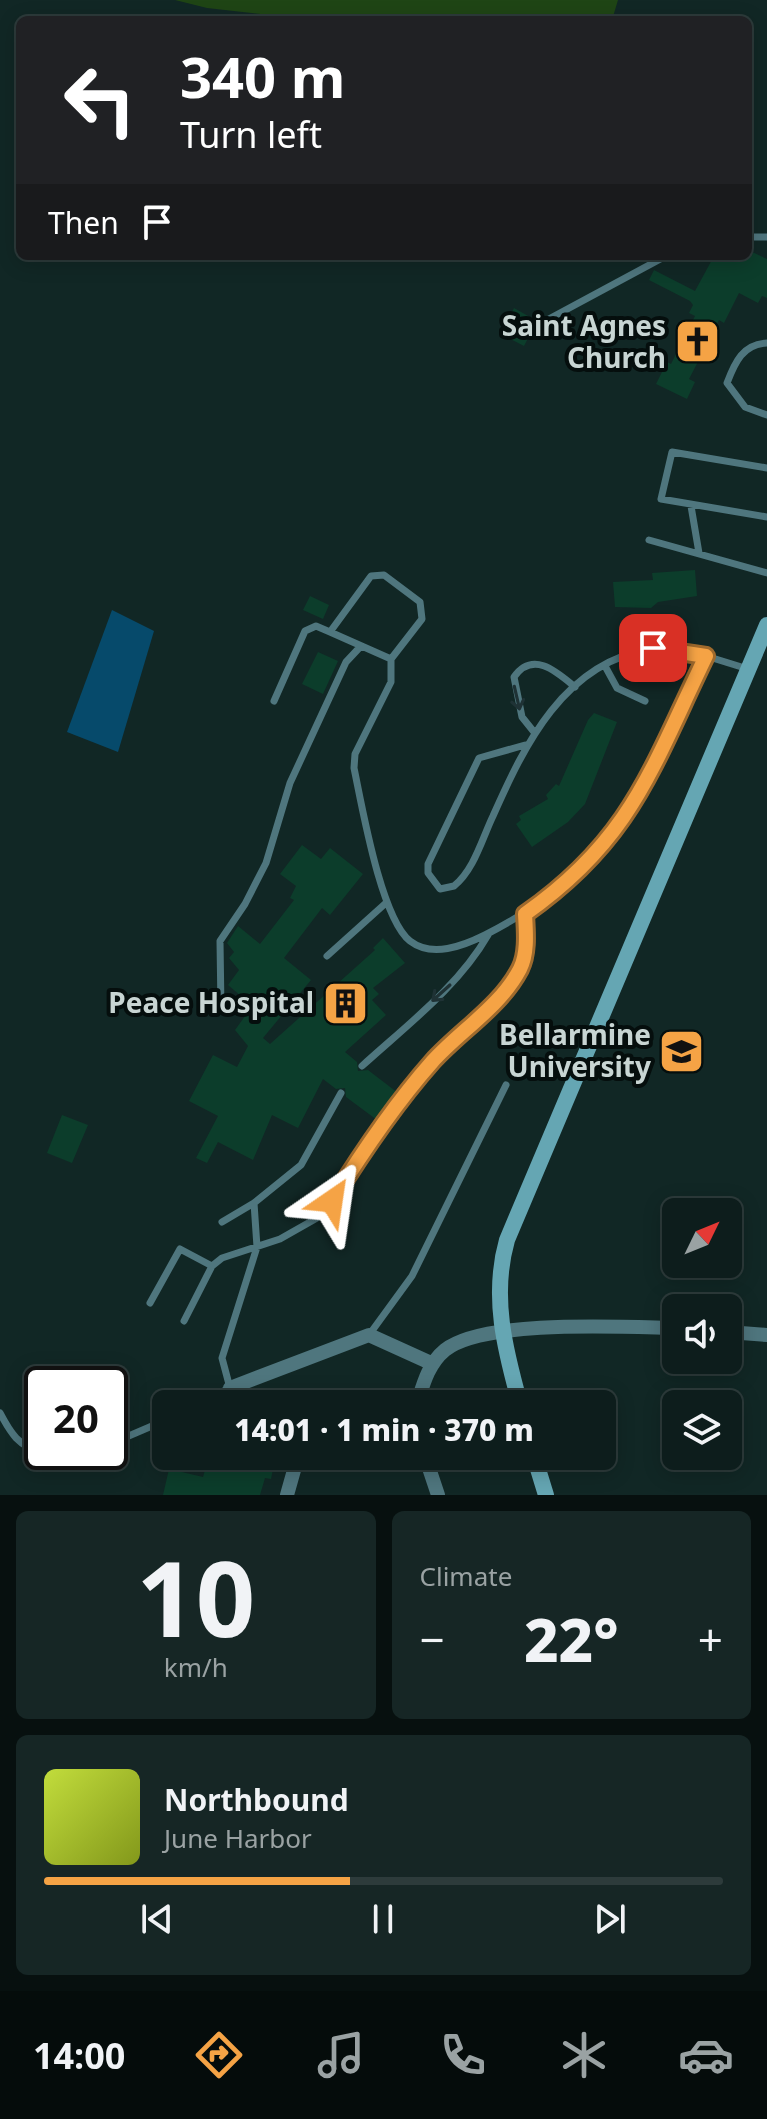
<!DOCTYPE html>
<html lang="en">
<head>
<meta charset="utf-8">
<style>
	body { margin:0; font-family:"Noto Sans",sans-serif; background:#162625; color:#f1f3f6; height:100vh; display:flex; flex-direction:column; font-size:30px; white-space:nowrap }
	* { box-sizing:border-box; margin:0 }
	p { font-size:26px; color:#9aa2a3 }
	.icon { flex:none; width:44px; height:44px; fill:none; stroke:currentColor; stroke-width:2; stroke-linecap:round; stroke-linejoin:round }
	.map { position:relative; height:1495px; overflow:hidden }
	.details { display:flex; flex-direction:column; gap:16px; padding:16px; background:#07100f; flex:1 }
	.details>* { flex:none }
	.top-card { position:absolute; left:16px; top:16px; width:736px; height:244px; border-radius:12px; box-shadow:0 4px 20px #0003,0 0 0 2px #2d3b3b; background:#202124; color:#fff; overflow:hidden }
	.needle { width:52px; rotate:47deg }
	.tools { position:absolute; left:662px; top:1198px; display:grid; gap:16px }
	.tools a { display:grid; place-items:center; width:80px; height:80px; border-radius:12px; background:#0d1d1c; box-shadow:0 4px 20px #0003,0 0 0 2px #2d3b3b; font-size:40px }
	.speed { position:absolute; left:24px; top:1366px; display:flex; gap:16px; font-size:40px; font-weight:700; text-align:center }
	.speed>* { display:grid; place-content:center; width:104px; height:104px; border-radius:50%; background:#0d1d1c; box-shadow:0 4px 20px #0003,0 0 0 2px #2d3b3b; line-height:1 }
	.speed .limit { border:4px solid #111; border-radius:12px; background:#fff; color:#111 }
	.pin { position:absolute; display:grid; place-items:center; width:68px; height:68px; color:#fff; margin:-34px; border-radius:16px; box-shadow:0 4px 12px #0006 }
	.me { position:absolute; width:88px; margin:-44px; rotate:32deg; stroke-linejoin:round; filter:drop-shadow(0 0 6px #0008) }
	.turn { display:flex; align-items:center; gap:28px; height:168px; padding:0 32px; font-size:36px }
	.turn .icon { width:104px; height:104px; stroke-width:2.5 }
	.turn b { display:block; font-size:56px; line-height:68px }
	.then { display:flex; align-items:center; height:76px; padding:0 32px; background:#0003; gap:16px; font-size:30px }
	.big { font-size:60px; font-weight:800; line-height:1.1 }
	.details .widget { flex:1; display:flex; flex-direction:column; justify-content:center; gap:12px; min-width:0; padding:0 28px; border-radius:12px; background:#162625 }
	.details .dial { align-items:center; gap:0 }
	.dial b { font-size:104px; line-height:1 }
	.song { display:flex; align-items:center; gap:24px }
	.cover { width:96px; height:96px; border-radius:12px; background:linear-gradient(135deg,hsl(70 70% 55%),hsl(70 70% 35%)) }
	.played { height:8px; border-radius:4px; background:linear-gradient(90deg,#f5a345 45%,#2d3b3b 45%) }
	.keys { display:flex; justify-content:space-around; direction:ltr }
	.heat { display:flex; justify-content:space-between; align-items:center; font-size:44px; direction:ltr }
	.details .tiles { flex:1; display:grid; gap:16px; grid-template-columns:1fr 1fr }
	.widget:last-child { grid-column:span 2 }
	.trip { position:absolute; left:152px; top:1390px; width:464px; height:80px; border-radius:12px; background:#0d1d1c; box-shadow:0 4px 20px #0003,0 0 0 2px #2d3b3b; font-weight:800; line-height:80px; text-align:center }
	.menu { display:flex; height:128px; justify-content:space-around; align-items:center; background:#050c0b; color:#9aa2a3 }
	.menu .icon { width:56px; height:56px }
	.menu .on { color:#f5a345 }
	.menu b { font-size:36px; color:#f1f3f6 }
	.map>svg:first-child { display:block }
	.green { fill:#1f4515 }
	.water { fill:#064a6b }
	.building { fill:#0c3d2b }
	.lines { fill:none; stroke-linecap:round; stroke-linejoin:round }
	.lane { stroke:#4f767e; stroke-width:7 }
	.street { stroke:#4f767e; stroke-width:14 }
	.secondary { stroke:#65a6b3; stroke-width:16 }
	.oneway { stroke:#1f3235 }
	.route-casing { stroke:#9f6a2d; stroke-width:20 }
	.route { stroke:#f5a345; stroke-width:14 }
	.labels { text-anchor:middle; stroke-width:8; stroke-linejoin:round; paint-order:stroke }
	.poi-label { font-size:28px; font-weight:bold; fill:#c8d5d3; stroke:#050e0d; text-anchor:end }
</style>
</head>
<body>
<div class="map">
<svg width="767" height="1495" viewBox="0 0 767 1495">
	<rect width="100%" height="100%" fill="#112725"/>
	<path class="green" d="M175,0H618L612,20H313L207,8Z"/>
	<path class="water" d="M112,610L154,631L118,752L67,732Z"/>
	<path class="building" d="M748,250L767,259V298L762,296L758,303L739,293L724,323L719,320L709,340L716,343L706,361L700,358L689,379L695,382L687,399L656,384L667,362L671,364L695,316L689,313L693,305L690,301L649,280L654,270L695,291L714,256H748Z
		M514,308L537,321L524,346L501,334Z
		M695,570L697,596L658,602L651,608L615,607L613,582L653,580L652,573Z
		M310,596L329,605L323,619L303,610Z
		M318,652L338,661L323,694L302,684Z
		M594,713L617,722L585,804L568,822L532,847L516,824L521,820L519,816L548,799L546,795L556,784L559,786L588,720Z
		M302,845L321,859L330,848L363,874L330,915L322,908L284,958L311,980L263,1038L270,1044L375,950L373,948L383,938L405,963L373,988L379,994L372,1000L386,1015L345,1052L357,1062L358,1071L368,1070L398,1093L377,1120L346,1097L345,1088L336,1089L323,1079L298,1128L272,1115L253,1160L218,1142L207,1163L196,1158L218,1116L189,1101L213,1055L237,1067L248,1046L235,1030L248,1012L244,1010L248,1002L228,985L239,970L229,958L234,952L227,943L238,926L260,944L294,900L290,898L296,886L280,874Z
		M62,1115L88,1125L72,1163L47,1153Z
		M209,1456L273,1469L271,1479L265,1478L260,1495H163L169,1469L203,1477Z"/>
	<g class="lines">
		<path class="lane" d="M748,237H767
			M547,320L666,256
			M767,343C743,344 735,362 727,383L745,407L767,415
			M767,468L672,452L661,499L767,517
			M691,506L699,553
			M649,540L767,573
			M330,632L391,659
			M605,666L617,688L645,701
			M274,701L305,631L316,626L330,632L371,576L384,575L420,602L422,619L391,659V682L355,754L354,768C362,806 381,918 410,941C432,958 463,946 485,935C622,865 643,786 706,656L748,669
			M534,732L522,717L514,677C533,650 557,672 575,687
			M525,745L479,758L428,864V873L440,889L454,886C474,870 482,839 493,816C524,746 564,662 651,649C669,646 688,652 706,656
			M327,956L387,902
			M221,1009L220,941L245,904L266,863L290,783L346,662L361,646
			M362,1066C407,1025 458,987 488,935
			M222,1222L254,1203
			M150,1303L180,1249L212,1266
			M184,1321L212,1266L222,1258L280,1239L317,1218L332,1201L372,1137L404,1095L435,1059L508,989L522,964L525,914
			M369,1335L412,1276L506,1085
			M196,1404L230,1388L222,1358L257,1247L254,1203L301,1165L341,1093
			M0,1413C10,1432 19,1448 42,1451
			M110,1444L166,1420
			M48,1452H82"/>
		<path class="street" d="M728,1332L767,1335
			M230,1388L369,1335L433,1364
			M417,1404C423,1385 428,1364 445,1350C484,1319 624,1327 676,1328
			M425,1456L438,1495
			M287,1495L298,1456"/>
		<path class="secondary" d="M520,1404C505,1350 491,1296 507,1240L767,625
			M534,1456L546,1495"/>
	</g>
	<defs><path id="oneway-shaft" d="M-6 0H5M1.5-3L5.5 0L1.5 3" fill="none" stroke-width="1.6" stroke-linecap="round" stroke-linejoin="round" transform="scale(2)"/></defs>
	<g class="oneway">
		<use href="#oneway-shaft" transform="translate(517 698) rotate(77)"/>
		<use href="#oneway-shaft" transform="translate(441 993) rotate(138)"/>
	</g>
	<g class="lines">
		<defs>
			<path id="route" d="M332,1201C363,1151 394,1105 432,1062C461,1030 500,1007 520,969C528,953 526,932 525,914C632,839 652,767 706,656L653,648"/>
		</defs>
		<use href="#route" class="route-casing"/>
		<use href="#route" class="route"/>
	</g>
	<defs>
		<symbol id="church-square" viewBox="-11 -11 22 22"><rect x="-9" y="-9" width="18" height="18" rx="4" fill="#f5a345" stroke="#050e0d"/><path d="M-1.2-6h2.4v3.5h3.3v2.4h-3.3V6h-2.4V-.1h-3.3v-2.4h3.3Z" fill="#111"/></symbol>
		<symbol id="building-square" viewBox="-11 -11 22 22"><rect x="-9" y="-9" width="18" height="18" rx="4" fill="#f5a345" stroke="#050e0d"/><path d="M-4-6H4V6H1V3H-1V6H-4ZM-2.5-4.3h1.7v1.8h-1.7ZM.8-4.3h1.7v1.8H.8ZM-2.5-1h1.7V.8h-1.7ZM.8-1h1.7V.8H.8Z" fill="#111"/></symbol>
		<symbol id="university-square" viewBox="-11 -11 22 22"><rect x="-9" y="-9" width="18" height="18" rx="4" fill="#f5a345" stroke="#050e0d"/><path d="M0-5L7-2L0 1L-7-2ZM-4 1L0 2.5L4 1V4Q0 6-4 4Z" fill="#111"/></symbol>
	</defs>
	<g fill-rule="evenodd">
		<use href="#church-square" x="672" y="316" width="51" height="51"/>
		<use href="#building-square" x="320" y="978" width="51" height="51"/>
		<use href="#university-square" x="656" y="1026" width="51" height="51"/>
	</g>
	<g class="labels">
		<g class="poi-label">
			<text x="666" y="336">Saint Agnes<tspan x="666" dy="32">Church</tspan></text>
			<text x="314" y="1013">Peace Hospital</text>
			<text x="651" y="1045">Bellarmine<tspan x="651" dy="32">University</tspan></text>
		</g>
	</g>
</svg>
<div class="tools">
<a><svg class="needle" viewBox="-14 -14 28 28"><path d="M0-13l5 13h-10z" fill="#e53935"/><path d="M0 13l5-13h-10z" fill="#9aa2a3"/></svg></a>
<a><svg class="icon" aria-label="sound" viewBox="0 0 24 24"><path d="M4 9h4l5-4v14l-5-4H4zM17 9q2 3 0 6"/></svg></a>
<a><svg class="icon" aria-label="layers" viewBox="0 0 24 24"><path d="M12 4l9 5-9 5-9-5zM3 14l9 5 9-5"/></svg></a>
</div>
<div class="speed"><div class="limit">20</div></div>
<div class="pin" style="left:653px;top:648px;background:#d93025"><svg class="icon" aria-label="arrive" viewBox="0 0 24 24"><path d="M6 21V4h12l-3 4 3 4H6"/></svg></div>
<svg class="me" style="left:332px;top:1201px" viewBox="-20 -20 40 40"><path d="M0-17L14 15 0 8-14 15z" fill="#f5a345" stroke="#fff" stroke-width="4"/></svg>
<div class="trip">14:01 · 1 min · 370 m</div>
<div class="top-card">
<div class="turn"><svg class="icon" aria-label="left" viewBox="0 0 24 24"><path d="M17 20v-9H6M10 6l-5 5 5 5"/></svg><div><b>340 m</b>Turn left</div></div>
<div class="then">Then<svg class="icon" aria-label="arrive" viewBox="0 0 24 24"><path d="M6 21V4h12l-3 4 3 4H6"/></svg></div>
</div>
</div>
<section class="details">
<div class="tiles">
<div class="widget dial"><b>10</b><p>km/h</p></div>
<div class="widget"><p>Climate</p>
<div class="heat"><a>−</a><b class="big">22°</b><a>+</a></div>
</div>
<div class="widget">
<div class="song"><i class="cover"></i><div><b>Northbound</b><p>June Harbor</p></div></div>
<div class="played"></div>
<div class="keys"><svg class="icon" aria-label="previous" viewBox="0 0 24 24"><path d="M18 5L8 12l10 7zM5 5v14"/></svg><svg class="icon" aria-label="pause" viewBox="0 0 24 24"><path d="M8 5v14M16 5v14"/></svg><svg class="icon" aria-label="next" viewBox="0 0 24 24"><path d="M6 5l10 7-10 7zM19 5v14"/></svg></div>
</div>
</div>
</section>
<nav class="menu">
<b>14:00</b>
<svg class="icon on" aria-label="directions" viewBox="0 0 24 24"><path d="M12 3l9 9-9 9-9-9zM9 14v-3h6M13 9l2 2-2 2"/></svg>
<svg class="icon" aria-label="music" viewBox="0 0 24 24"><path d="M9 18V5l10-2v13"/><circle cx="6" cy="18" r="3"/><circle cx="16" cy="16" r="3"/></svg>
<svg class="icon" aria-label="phone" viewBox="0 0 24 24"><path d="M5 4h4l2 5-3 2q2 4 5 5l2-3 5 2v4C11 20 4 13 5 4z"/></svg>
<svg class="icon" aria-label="climate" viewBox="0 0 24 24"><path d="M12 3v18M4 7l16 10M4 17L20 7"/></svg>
<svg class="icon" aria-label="car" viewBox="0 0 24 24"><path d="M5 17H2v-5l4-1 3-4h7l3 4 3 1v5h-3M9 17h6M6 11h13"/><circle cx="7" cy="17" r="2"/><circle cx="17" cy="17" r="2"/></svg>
</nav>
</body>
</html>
